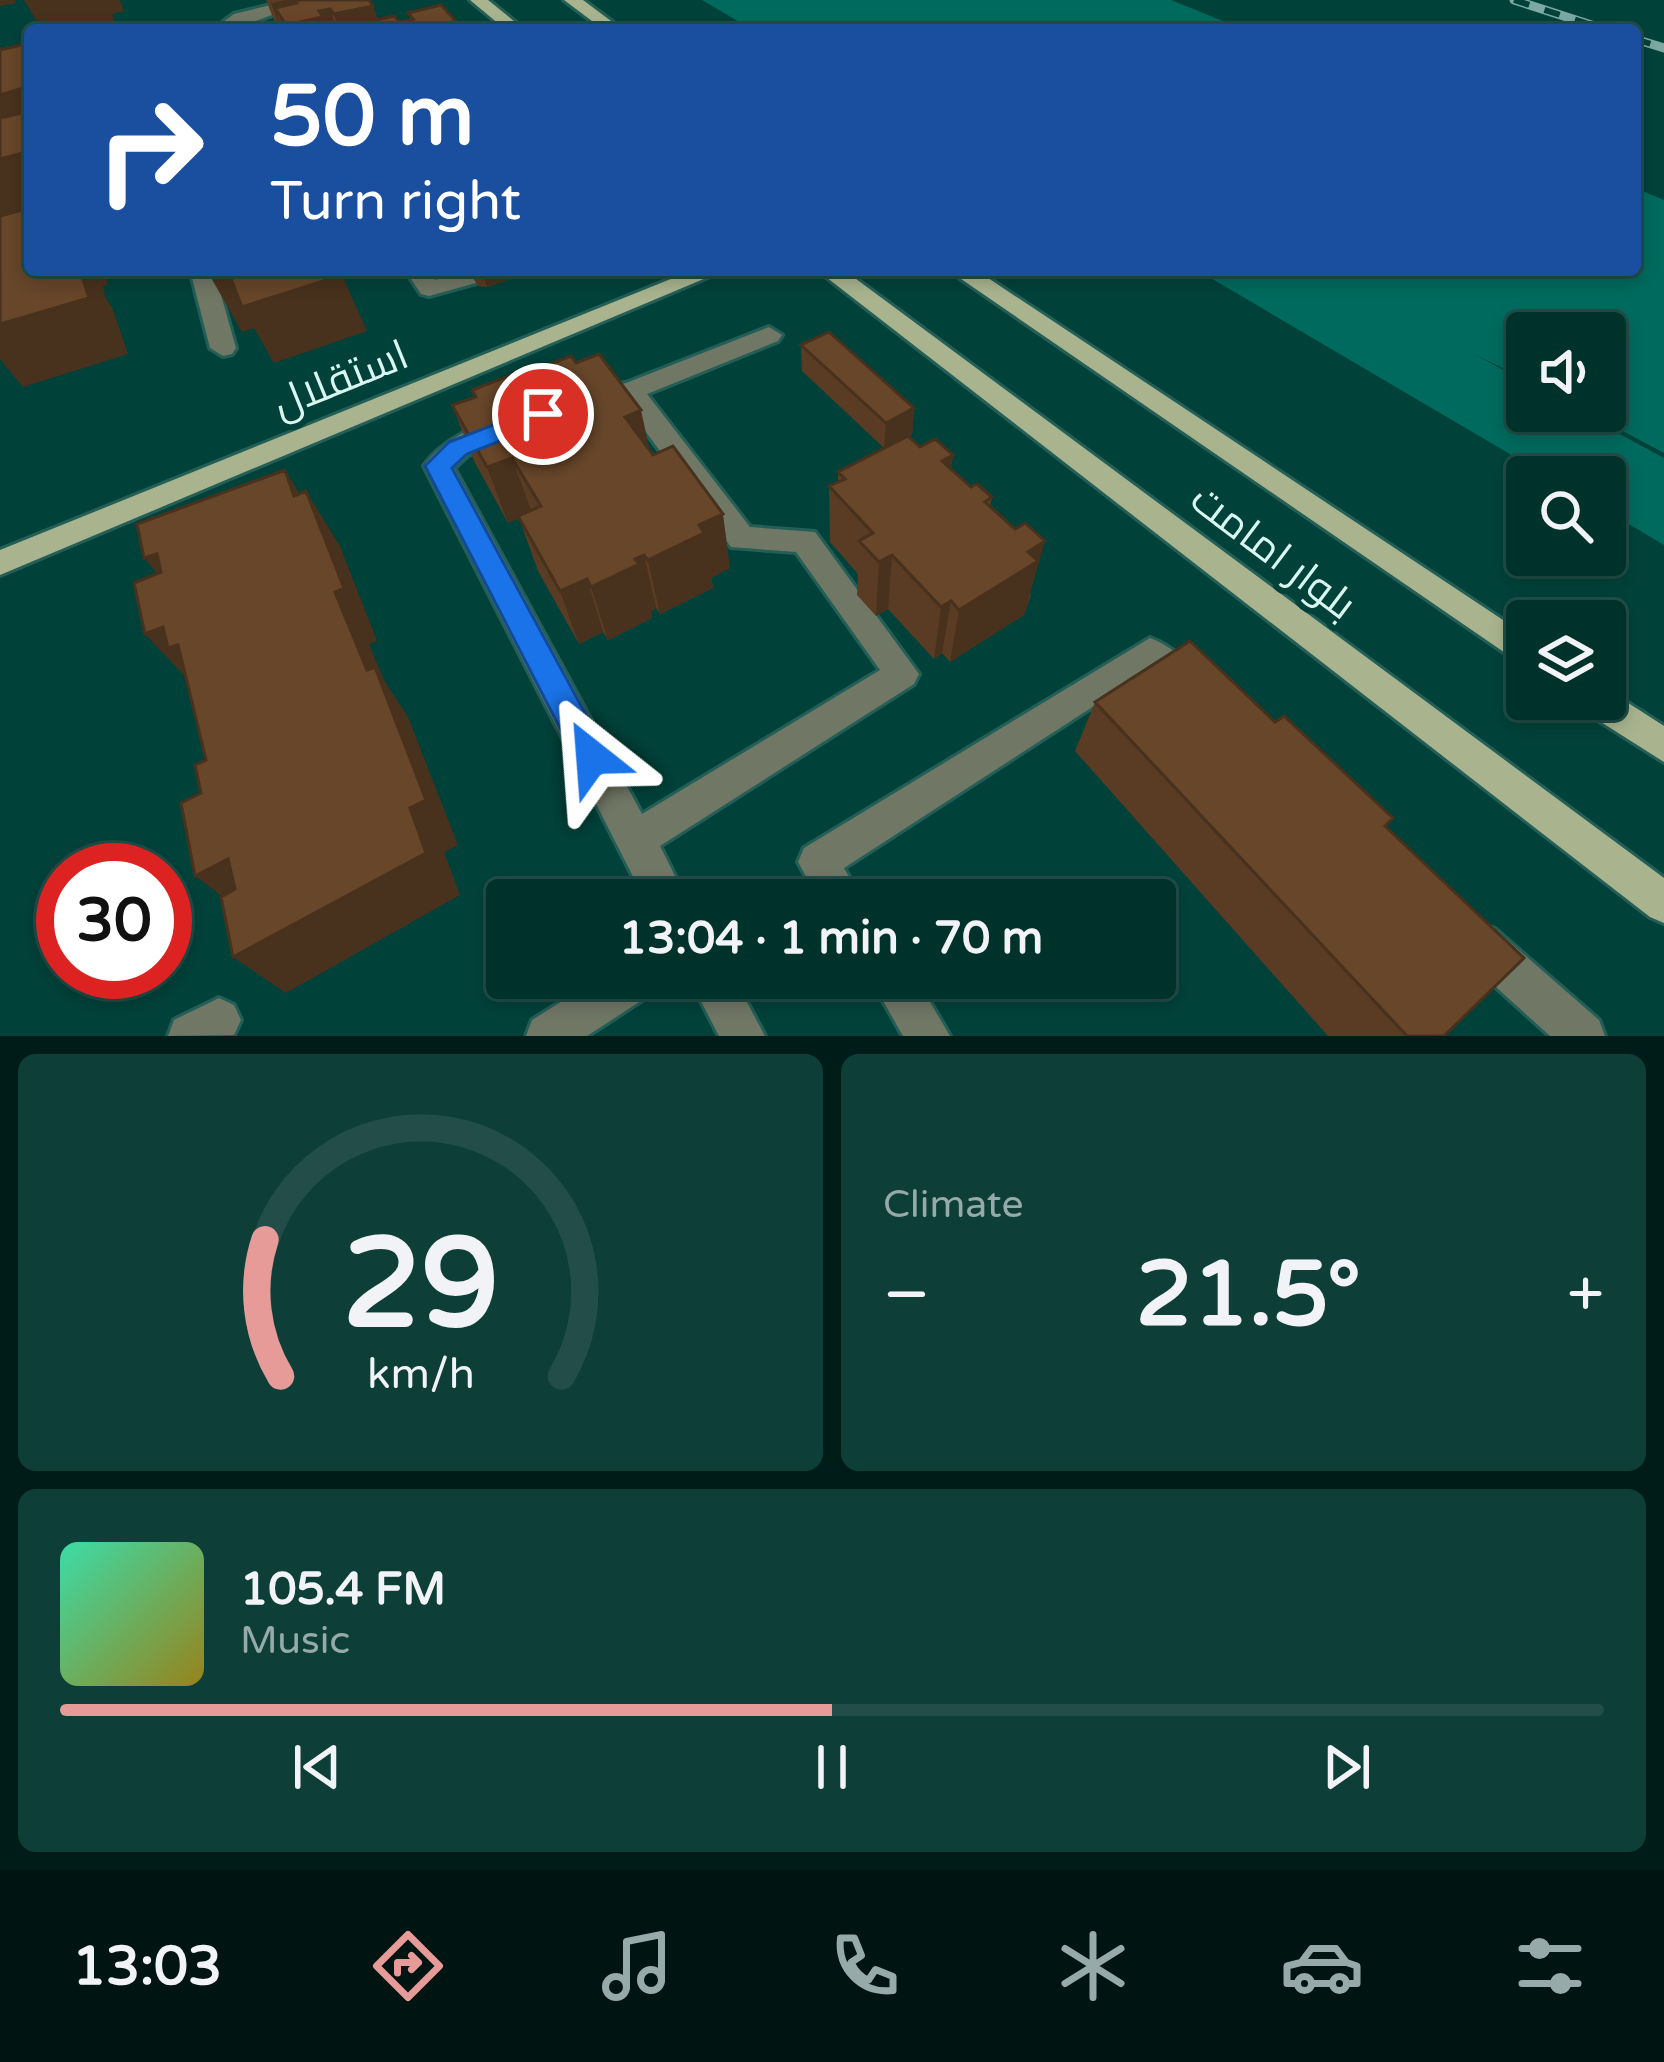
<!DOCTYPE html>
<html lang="en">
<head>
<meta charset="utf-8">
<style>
	body { margin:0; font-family:"Varela Round",Cairo,sans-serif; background:#0e3e38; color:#f1f3f6; height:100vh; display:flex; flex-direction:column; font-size:45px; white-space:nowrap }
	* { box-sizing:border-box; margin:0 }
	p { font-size:39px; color:#95aaa9 }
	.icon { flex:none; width:66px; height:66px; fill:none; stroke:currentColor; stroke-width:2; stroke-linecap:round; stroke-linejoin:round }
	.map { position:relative; height:1036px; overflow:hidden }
	.sheet { display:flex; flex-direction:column; gap:18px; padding:18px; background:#001c18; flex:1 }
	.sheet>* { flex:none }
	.top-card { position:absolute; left:24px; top:24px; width:1617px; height:252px; border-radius:12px; box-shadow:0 6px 18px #0003,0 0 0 3px #224d48; background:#1a4fa0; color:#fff; overflow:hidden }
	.buttons { position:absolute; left:1506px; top:312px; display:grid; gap:24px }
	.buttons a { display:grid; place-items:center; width:120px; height:120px; border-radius:12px; background:#00322c; box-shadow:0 6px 18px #0003,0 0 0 3px #224d48; font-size:60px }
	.speed { position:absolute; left:36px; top:843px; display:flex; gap:24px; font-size:60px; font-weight:700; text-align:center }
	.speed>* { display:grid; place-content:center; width:156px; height:156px; border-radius:50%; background:#00322c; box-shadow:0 6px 18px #0003,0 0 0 3px #224d48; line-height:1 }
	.speed .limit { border:18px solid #d22; background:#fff; color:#111 }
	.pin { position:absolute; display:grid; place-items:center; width:102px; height:102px; color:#fff; margin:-51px; border:6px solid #fff; border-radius:50%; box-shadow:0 3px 12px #0007 }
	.me { position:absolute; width:132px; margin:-66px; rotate:332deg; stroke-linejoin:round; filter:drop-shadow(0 0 9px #0008) }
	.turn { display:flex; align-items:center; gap:42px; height:252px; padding:0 48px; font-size:54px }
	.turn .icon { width:156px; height:156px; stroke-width:2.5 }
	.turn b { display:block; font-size:84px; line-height:102px }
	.big { font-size:90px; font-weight:800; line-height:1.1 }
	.sheet .tile { flex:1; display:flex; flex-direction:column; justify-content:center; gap:18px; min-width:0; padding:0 42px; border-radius:18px; background:#0e3e38 }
	.sheet .dial { align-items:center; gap:0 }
	.dial svg { height:312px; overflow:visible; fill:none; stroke:#224d48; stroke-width:7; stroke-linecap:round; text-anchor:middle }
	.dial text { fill:#f1f3f6; stroke:none }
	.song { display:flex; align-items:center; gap:36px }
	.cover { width:144px; height:144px; border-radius:18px; background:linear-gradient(135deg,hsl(160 70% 55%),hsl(50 70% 35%)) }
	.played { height:12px; border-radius:6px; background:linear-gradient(90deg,#e69b98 50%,#224d48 50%) }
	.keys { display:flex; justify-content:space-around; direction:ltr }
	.heat { display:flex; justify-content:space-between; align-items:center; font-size:66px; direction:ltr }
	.sheet .tiles { flex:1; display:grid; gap:18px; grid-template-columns:1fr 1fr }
	.tile:last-child { grid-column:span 2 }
	.trip { position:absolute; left:486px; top:879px; width:690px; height:120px; border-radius:12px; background:#00322c; box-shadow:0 6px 18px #0003,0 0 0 3px #224d48; font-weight:800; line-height:120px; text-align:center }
	.menu { display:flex; height:192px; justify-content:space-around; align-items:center; background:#001412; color:#95aaa9 }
	.menu .icon { width:84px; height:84px }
	.menu .active { color:#e69b98 }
	.menu b { font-size:54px; color:#f1f3f6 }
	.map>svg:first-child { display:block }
	.green { fill:#006a5e }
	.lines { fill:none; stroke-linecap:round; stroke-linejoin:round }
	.minor-casing { stroke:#235f57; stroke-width:6 }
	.major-casing { stroke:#235f57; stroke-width:6 }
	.minor { fill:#717765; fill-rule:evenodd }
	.major { fill:#a9b48f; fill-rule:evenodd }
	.rail-casing { stroke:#7ca9a2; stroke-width:9 }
	.rail { stroke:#00423a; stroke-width:6; stroke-dasharray:16; stroke-linecap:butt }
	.wall { fill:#593c23 }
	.shaded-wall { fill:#48311d }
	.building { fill:#674629; stroke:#48311d; stroke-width:3 }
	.route { fill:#1a73e8; stroke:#114b97; stroke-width:3 }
	.labels { text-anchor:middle; stroke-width:12; stroke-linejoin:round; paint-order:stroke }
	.street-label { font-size:42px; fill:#d9f6f0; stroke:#00423a }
</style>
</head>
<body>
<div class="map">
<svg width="1664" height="1036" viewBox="0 0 1664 1036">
	<rect width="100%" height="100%" fill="#00423a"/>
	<path class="green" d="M702,0H1171L1245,30H753Z
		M1635,188L1664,200V453L1585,411H1605V333H1527V380L1474,354L1527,383V411H1577L1664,458V545L1605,510V477H1549L1197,270H1635Z"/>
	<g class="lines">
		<defs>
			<path id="minor" d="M273,0H289L293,7L232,30H212L234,14L275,4Z
				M190,270H214L236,348L232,354L223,356L210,348Z
				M405,270H429L435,280L471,270H509L505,275L429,296L421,294Z
				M769,327L782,335L778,341L647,394L750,527L815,532L919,674L914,684L660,846L687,900H645L424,466C439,443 485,415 514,423L518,430L514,437L468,455L454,468L642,814L880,670L796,552L731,547L623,401L588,406L575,397L579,391L626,383Z
				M1150,638C1170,645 1196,666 1205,686L1200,697C1177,705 1164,686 1148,671L844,868L862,900H819L798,862L804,848Z
				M1480,923L1495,929L1599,1020L1605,1036H1550L1465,959L1459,944L1465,929Z
				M599,978H659L653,993L587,1036H526L532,1020Z
				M689,978H734L765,1036H719Z
				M870,978H916L950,1036H903Z
				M219,998L234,1005L241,1020L234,1035L168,1036L174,1020Z"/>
			<path id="major" d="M470,0H488L525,30H506Z
				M564,0H583L623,30H604Z
				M693,270H725L0,575V550Z
				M817,270H844L1664,878V923L1650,917Z
				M948,270H976L1527,636V668Z
				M1605,688L1664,726V762L1582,710L1577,699H1605Z"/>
		</defs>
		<use href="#minor" class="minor-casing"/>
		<use href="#major" class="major-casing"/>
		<use href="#minor" class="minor"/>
		<use href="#major" class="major"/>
		<defs>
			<path id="rail" d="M1514,0L1607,30
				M1635,39L1664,48"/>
		</defs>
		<use href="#rail" class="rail-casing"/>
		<use href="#rail" class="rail"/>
	</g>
	<path class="wall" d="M266,0H369L373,6L378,20L400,22L410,19L408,13L456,21L458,28L468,30H278Z
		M468,270H539L487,287L478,286Z
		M801,345L914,408L912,435L908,436L920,447L953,455L951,469L971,487L992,497L990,507L1031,595L1024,615L950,662L942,653L934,659L888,609L876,616L857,595L858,574L830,542L829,486L838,482V472L884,448L802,371Z
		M534,370L649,449L730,568L711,578L713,588L660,614L656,608L651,611L652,618L608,640L603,632L579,644L538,571L519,518L508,523L474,461L452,405L475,397L472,390L522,380L535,375Z
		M1095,702L1385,826L1444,1036H1328L1075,751Z"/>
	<path class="shaded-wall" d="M0,0H15L16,3L0,6Z
		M24,0H120L124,11L112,14L118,29L42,30Z
		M286,0H294L319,11L330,9L337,30H288L275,8L282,30L271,3Z
		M373,6L382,30L359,24L361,30H340L334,14Z
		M456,21L459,30H434L433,27Z
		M30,86V148L0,151V95Z
		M30,151V214L0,219V159Z
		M60,270H104L108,285L103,286L105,294H103L112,307L128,354L23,387L0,359V324Z
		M482,270H539L487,287Z
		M228,271L342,275L367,331L274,363L254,328L242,332L210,276Z
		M914,408L912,435L884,449L886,423Z
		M641,410L653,466L625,417Z
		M953,455L946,510L942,461Z
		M512,458L532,513L508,523L487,467Z
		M285,470L319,525L294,496Z
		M306,491L340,546L377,641L369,644L385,682L408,717L458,845L444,852L460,895L286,993L233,957L410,808L335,592Z
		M723,514L730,568L711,578L713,588L660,614L648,560L699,525Z
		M1045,541L1024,615L950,662L959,610L1028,552Z
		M157,554L190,612L144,558Z
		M644,555L656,608L651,611L652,618L608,640L591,587Z
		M892,555L888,609L876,616L879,562Z
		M587,579L603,632L579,644L560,591Z
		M951,601L942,653L934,659L941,607Z
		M163,627L225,696L194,686L145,634Z
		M228,859L248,916L195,876Z"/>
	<path class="building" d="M295,0H369L373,6L334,14L330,9L319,11L323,17L286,25L275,8L297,3Z
		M441,5L456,21L433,27L436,30H363L359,24L394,16L400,22L413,19L408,13Z
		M30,43V86L0,95V50Z
		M30,111V151L0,159V118Z
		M30,208V270H80L89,298L0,324V216Z
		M208,270H339L342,275L242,307L228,271L210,276Z
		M829,332L914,408L886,423L801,345Z
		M599,354L641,410L625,417L653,455L673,446L723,514L699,525L704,533L648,560L644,555L635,559L639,564L591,587L587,579L560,591L518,516L541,506L512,458L487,467L452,405L476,397L472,390L517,373L522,380L537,375L534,370L571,356L576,363Z
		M908,436L920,447L935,439L953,455L942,461L971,487L977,484L992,497L985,502L1015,529L1025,523L1045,541L1028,552L1038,561L959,610L951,601L941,607L892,555L879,562L859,541L873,533L829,486L845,479L838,472Z
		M285,470L294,496L306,491L344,588L335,592L367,670L375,667L426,800L410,808L426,853L233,957L221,897L235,889L228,859L195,876L181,803L201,793L195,765L206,760L178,645L168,648L163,627L145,634L134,583L161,572L157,554L144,558L137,524Z
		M1190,641L1275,722L1284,716L1393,818L1385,826L1524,958L1444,1036H1407L1095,702Z"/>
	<path class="route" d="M543,406L556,414L552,420L467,454L452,468L603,746L608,757L603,767L592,772L580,767L425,466L449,442Z"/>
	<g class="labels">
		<g class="street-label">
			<text transform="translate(340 378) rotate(-22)" y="15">استقلال</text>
			<text transform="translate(1274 551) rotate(37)" y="15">بلوار امامت</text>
		</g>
	</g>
</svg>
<div class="buttons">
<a><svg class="icon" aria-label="sound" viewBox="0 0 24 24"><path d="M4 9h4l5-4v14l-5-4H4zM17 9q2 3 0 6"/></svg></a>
<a><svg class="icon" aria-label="search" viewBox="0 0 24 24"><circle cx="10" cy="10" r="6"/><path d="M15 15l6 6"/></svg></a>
<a><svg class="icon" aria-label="layers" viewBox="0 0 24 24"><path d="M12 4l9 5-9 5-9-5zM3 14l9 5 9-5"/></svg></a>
</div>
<div class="speed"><div class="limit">30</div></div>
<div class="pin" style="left:543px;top:414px;background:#d93025"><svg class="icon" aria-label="arrive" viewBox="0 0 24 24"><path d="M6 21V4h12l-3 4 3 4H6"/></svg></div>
<svg class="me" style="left:592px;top:757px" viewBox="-20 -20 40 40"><path d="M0-17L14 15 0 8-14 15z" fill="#1a73e8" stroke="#fff" stroke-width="4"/></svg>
<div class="trip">13:04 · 1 min · 70 m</div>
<div class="top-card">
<div class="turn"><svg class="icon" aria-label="right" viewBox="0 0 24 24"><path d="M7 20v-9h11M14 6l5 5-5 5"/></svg><div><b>50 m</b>Turn right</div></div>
</div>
</div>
<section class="sheet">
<div class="tiles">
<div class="tile dial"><svg viewBox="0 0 100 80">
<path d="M14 69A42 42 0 1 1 86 69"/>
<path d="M14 69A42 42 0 0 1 10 34" stroke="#e69b98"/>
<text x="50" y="56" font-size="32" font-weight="700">29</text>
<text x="50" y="72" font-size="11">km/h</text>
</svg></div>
<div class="tile"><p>Climate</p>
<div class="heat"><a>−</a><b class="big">21.5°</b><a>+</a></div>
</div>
<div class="tile">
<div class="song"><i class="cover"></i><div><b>105.4 FM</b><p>Music</p></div></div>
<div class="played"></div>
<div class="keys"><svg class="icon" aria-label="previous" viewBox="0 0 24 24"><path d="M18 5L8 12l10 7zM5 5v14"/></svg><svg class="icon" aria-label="pause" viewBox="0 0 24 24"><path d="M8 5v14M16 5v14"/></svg><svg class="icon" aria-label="next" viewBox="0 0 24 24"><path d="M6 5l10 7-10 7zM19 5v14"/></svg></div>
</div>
</div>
</section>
<nav class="menu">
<b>13:03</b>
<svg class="icon active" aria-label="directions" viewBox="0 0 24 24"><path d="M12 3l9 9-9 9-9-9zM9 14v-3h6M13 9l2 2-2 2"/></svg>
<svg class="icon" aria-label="music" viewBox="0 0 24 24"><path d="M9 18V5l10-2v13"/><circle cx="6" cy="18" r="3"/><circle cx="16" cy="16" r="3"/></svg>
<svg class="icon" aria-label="phone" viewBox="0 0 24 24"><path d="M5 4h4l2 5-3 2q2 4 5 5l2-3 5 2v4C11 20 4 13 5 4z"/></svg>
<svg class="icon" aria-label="climate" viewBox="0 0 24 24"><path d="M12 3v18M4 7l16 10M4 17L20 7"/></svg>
<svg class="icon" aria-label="car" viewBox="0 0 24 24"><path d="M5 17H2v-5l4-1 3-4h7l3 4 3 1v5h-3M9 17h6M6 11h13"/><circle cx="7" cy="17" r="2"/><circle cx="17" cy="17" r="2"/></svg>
<svg class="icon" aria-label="filters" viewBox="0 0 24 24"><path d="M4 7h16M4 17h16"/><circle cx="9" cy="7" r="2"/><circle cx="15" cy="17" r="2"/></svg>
</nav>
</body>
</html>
